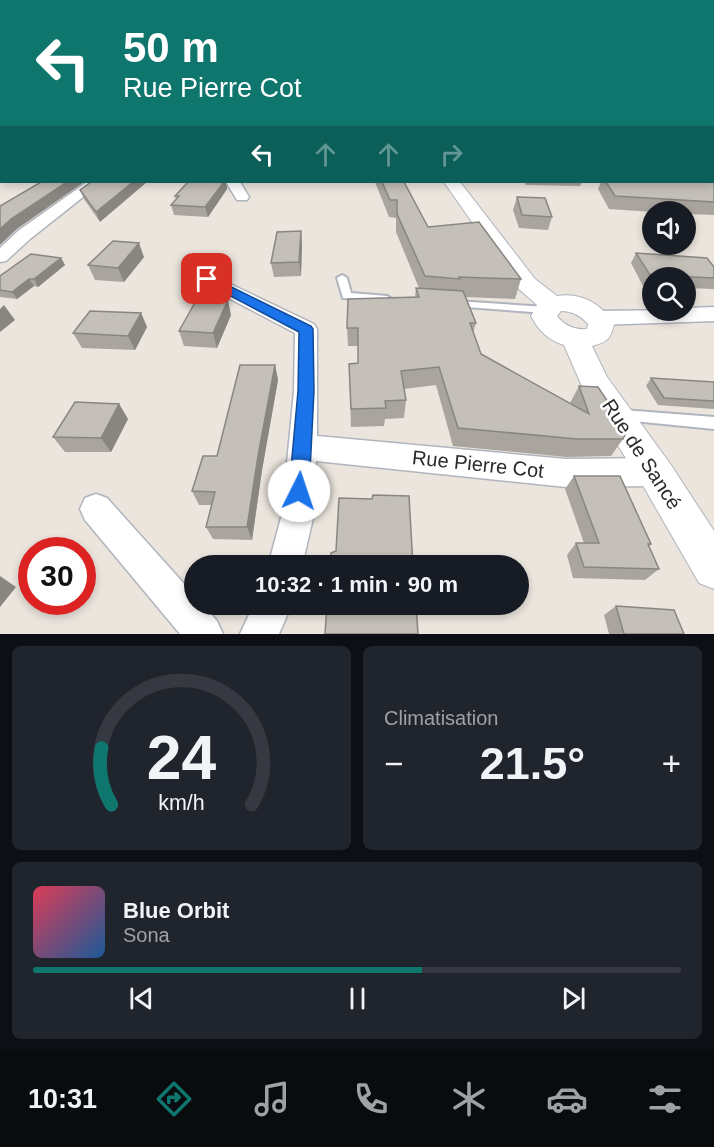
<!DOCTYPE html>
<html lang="fr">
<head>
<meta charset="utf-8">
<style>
	body { margin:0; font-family:Arial,sans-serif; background:#20242c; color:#f1f3f6; height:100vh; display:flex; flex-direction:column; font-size:22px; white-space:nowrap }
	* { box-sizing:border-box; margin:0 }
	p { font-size:20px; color:#9ea1a6 }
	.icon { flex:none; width:33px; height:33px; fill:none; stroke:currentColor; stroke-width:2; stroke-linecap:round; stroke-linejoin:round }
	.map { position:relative; height:634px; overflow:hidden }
	.panel { display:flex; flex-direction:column; gap:12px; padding:12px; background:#0d0f14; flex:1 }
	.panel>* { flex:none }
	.banner { position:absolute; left:0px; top:0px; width:714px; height:183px; box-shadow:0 3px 9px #0003; background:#0f766e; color:#fff; overflow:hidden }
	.controls { position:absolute; left:642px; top:201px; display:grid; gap:12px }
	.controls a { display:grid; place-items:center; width:54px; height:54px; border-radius:50%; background:#171b24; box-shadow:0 3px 9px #0003; font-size:30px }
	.speed { position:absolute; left:18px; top:537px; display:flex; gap:12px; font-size:30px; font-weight:700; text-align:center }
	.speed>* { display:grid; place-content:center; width:78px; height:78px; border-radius:50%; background:#171b24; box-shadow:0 3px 9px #0003; line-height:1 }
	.speed .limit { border:9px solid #d22; background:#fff; color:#111 }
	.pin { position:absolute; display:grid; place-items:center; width:51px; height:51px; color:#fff; margin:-26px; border-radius:12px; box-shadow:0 3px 9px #0006 }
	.me { position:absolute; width:66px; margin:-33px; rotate:4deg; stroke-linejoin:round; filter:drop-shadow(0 0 4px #0008) }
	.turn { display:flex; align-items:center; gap:21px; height:126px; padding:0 24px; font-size:27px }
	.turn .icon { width:78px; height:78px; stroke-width:2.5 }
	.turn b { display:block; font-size:42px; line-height:51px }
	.lanes { display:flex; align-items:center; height:57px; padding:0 24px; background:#0003; justify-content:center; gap:30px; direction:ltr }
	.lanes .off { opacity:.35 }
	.big { font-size:45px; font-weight:700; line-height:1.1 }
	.panel .widget { flex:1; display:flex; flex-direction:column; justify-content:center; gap:9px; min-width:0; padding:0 21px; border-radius:9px; background:#20242c }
	.panel .dial { align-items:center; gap:0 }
	.dial svg { height:156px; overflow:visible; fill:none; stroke:#363941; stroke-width:7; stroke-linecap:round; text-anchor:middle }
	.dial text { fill:#f1f3f6; stroke:none }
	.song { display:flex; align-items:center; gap:18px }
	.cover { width:72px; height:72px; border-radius:9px; background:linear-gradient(135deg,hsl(350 70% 55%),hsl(210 70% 35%)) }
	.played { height:6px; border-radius:3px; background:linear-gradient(90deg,#0f766e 60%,#363941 60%) }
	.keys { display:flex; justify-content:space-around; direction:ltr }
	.heat { display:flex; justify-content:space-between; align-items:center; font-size:33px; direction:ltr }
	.panel .tiles { flex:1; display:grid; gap:12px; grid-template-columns:1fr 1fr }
	.widget:last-child { grid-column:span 2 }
	.trip { position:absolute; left:184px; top:555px; width:345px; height:60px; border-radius:30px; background:#171b24; box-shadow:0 3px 9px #0003; font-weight:700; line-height:60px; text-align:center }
	.tab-bar { display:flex; height:96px; justify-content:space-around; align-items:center; background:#090b0e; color:#9ea1a6 }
	.tab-bar .icon { width:42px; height:42px }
	.tab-bar .on { color:#0f766e }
	.tab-bar b { font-size:27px; color:#f1f3f6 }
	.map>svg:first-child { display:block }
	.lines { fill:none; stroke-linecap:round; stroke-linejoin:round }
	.service-casing { stroke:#b0b4bd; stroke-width:4 }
	.minor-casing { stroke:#b0b4bd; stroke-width:3 }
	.tertiary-casing { stroke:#b0b4bd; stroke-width:2 }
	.service { fill:#fff; fill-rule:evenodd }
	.minor { fill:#fff; fill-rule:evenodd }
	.tertiary { fill:#fff; fill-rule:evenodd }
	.wall { fill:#a9a49e }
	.shaded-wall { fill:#898681 }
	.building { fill:#c4bfb8; stroke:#898681; stroke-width:1.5 }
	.route { fill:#1a73e8; stroke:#114b97; stroke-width:1.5 }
	.labels { text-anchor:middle; stroke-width:5; stroke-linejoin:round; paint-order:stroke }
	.near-street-label { font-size:20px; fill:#2a2a2a; stroke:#fff }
</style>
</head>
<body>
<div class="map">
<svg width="714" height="634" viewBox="0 0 714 634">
	<rect width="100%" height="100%" fill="#ebe5dd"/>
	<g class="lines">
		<defs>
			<path id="service" d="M342,275L347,278L351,293L387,296L392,299L387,302L343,298L337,278Z
				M456,301L546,307L551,310L546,313L452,306L451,304Z
				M623,410L714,417V429L623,420L618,419L616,415L618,411Z"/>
			<path id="minor" d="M0,120H2V126H0Z
				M87,182H102L30,239L6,261L0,262V248L18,231Z
				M226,182H240L249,197L247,200H237Z
				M207,273L314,324L317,329V436L566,459L654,458L664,462L669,472L664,482L654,486L566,487L316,461L314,514L302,566H268L282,514L294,391L295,333L200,283L198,279L200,275Z
				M714,307V321L598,325L591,323L587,318L591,313L598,311L686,310V308Z
				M96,494L107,498L195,596V604H203L217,621L223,634H180L85,520L80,509L85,498Z
				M254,604H292L279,634H240Z"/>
			<path id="tertiary" d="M444,182H460L535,279L557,296C581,292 602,304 614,324C611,339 607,342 592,346L607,377L671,465L714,531V589L699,583L645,489L584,391L564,345C548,340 539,331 531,316L537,305L519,289ZM561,311C572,311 581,316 588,324L587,329C574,330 565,326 557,316Z"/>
		</defs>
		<use href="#service" class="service-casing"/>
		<use href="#minor" class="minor-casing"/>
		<use href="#tertiary" class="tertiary-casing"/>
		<use href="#service" class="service"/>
		<use href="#minor" class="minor"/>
		<use href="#tertiary" class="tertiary"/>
	</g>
	<path class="wall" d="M712,93H714V131L712,130Z
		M712,152H714V215L686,214V212H653L609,209L598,189L601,182H712Z
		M91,182L100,222L84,199L80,190Z
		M188,182H226L227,189L208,217L174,215L171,205L176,200L175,196Z
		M375,182H404L428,227L521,279L515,299L466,297L476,323L473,333L481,354L570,403L579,386L623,439L611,456L566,457L453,446L436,385L404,389L406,400L404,418L385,419L384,426L351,427L349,364L358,363V346H348L347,328L415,297L416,288H419L396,232V218L389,217Z
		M524,182H582L580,186L526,185Z
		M517,197L552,217L548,230L519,228L513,210Z
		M301,231L302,245L301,276L274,277L271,263Z
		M636,253L714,267V289L686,288V278H652V286H643L631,263Z
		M144,257L124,282L95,280L88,265Z
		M61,258L65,265L38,287L34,286L17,299L0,297V276Z
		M141,313L147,327L135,350L82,348L73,333Z
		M231,315L217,348L184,346L179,331Z
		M275,365L278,380L262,470L252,540L213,539L206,527L212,505H199L192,491L217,456Z
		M651,378L714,382V409L658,405L646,386Z
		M119,404L128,419L111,452H65L53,437Z
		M574,476L651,544L649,546L659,569L645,580L573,578L567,555L576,543H584L565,489Z
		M616,606L684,634H609L604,615Z"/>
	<path class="shaded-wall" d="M67,182H84L17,229L0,245V229L11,219Z
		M133,182H147L100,222L96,212Z
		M224,182H226L227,189L208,217L205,207Z
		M301,231L302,245L301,276L299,262Z
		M139,243L144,257L124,282L118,268Z
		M61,258L65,265L38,287L34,279Z
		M29,279L34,286L17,299L12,292Z
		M228,300L231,315L217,348L213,333Z
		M4,305L15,320L0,332V309Z
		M141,313L147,327L135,350L128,336Z
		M275,365L278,380L262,470L252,540L247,527L258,456Z
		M119,404L128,419L111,452L101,438Z
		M0,576L16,587L0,607Z"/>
	<path class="building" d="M712,93H714V115H712Z
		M712,152H714V168H712Z
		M712,180H714V202L615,196L606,182H712Z
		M41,182H67L11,219L0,229V206Z
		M91,182H133L96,212L80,190Z
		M188,182H224L205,207L171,205L179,196H175Z
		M382,182H404L428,227L479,222L521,279L459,277L460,279L425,276L397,214V200H390Z
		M517,197L545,198L552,217L522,215Z
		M301,231L299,262L271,263L277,232Z
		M113,241L139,243L118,268L88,265Z
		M636,253L707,258L714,267V278L650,275Z
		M31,254L61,258L34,279H29L12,292L0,290V276Z
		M416,288L463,291L476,323H470L481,354L589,414L579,386L598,387L627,430L623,439H577L458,428L439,367L401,371L406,400L385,401L386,408L351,409L349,364L358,363V328H347L348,299L419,297Z
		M197,299L228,300L213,333L179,331Z
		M90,311L141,313L128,336L73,333Z
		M240,365H275L258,456L247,527H206L215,492L192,491L203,456H217Z
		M651,378L714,382V401L664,398Z
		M75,402L119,404L101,438L53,437Z
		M574,476H620L651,544H648L659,569L584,567L576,543H599Z
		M373,495L409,496L413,566H330L331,553L336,551L339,498L372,499Z
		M327,604H416L418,634H325Z
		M616,606L674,610L684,634H624Z"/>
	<linearGradient id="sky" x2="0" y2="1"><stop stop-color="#7abee8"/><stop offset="0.51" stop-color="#f6f3f0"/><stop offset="1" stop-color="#f6f3f0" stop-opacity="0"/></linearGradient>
	<rect width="714" height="181" fill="url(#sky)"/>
	<path class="route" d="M207,275L311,326L313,329L314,391L309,491L306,498L299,501L292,498L289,491L298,391L299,332L202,281L201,279Z"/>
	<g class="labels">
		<g class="near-street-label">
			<text transform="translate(642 454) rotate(57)" y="7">Rue de Sancé</text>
			<text transform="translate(478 464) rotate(6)" y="7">Rue Pierre Cot</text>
		</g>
	</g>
</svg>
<div class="controls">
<a><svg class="icon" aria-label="sound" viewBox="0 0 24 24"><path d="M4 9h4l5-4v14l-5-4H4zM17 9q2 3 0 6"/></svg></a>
<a><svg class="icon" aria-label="search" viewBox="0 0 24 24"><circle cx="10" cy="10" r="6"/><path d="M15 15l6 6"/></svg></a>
</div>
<div class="speed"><div class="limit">30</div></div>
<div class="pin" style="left:207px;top:279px;background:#d93025"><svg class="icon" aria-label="arrive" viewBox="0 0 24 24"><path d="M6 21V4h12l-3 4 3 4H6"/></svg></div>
<svg class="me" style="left:299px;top:491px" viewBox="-20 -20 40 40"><circle r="19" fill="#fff"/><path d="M0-13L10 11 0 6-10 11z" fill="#1a73e8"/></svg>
<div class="trip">10:32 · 1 min · 90 m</div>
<div class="banner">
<div class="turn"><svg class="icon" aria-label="left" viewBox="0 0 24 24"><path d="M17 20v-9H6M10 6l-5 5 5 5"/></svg><div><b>50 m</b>Rue Pierre Cot</div></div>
<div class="lanes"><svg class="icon" aria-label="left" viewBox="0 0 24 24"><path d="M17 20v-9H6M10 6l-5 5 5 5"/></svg><svg class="icon off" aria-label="ahead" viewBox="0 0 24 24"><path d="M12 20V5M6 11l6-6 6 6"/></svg><svg class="icon off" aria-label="ahead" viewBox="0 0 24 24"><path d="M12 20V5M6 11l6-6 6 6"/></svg><svg class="icon off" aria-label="right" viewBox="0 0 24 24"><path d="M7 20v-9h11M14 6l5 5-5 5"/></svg></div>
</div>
</div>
<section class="panel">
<div class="tiles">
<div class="widget dial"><svg viewBox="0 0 100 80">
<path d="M14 69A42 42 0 1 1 86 69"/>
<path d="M14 69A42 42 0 0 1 9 40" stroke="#0f766e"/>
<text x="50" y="56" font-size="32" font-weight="700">24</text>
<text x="50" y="72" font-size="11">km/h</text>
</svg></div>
<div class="widget"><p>Climatisation</p>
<div class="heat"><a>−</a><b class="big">21.5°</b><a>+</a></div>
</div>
<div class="widget">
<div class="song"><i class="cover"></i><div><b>Blue Orbit</b><p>Sona</p></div></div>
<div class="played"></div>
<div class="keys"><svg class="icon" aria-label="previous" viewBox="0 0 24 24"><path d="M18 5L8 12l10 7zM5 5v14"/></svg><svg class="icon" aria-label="pause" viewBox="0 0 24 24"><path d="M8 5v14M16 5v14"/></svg><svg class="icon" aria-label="next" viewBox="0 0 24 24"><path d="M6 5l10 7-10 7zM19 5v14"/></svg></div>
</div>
</div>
</section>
<nav class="tab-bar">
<b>10:31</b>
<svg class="icon on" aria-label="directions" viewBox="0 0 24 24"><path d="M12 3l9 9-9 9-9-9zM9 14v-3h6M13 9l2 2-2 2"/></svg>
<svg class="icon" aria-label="music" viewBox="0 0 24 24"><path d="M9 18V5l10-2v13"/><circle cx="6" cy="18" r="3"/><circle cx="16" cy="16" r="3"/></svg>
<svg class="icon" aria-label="phone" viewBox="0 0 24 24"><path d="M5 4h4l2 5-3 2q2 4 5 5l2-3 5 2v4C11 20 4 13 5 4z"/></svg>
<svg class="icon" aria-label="climate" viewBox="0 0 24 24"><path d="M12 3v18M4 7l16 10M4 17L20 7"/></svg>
<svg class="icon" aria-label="car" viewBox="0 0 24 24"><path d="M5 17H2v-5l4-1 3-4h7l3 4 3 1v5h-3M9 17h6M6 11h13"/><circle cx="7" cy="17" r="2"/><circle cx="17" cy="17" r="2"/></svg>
<svg class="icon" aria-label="filters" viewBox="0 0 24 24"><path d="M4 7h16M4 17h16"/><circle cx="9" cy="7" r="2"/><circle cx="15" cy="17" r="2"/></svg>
</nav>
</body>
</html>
